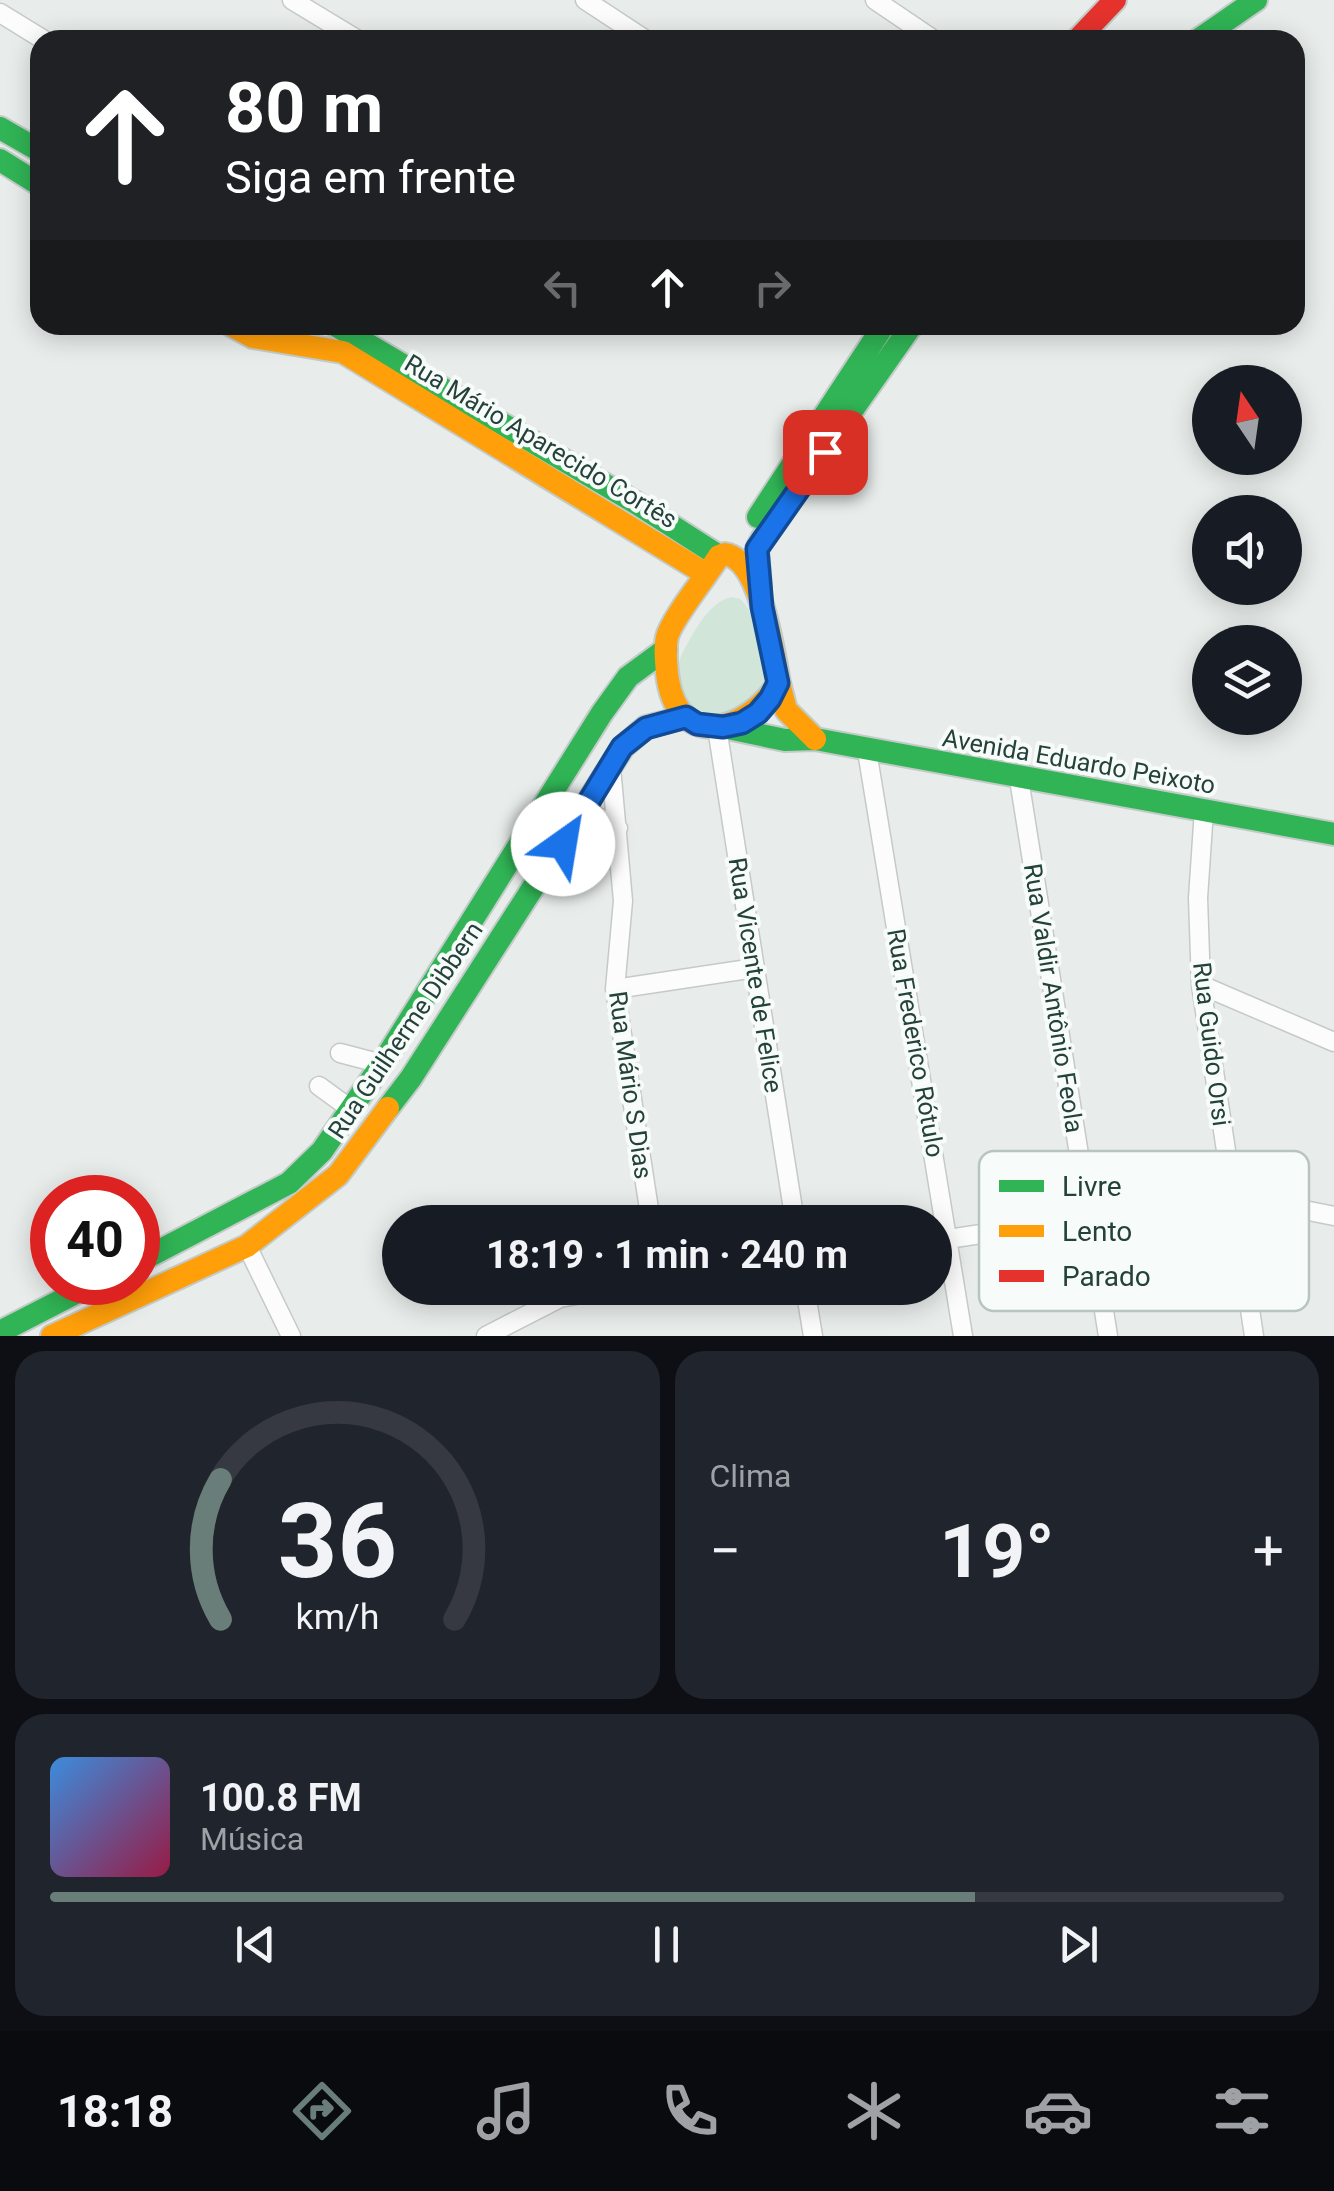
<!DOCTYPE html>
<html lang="pt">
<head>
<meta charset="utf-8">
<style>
	body { margin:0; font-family:Roboto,sans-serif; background:#20242c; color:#f1f3f6; height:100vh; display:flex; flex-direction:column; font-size:38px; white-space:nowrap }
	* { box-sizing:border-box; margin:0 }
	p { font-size:32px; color:#9ea1a6 }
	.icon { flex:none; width:55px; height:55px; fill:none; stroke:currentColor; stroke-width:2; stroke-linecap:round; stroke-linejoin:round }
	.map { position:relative; height:1336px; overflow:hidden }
	.side { display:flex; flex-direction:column; gap:15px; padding:15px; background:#0d0f14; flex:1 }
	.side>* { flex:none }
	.banner { position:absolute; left:30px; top:30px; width:1275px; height:305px; border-radius:30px; box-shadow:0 5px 25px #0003; background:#202124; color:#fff; overflow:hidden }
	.needle { width:65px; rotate:347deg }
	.controls { position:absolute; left:1192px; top:365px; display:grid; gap:20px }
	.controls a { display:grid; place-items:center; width:110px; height:110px; border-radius:50%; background:#171b24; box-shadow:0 5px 25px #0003; font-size:50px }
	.speed { position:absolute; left:30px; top:1175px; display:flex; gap:20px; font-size:50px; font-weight:700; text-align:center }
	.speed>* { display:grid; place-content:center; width:130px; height:130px; border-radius:50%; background:#171b24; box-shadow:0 5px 25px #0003; line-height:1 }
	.speed .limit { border:15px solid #d22; background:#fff; color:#111 }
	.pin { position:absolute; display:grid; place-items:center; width:85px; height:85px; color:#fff; margin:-42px; border-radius:20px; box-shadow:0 5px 15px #0006 }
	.me { position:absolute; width:110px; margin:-55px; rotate:32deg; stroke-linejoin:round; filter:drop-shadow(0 0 8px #0008) }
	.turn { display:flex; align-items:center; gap:35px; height:210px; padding:0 30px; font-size:45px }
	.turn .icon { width:130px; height:130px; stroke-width:2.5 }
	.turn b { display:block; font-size:70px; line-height:85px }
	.lanes { display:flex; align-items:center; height:95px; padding:0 30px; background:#0003; justify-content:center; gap:50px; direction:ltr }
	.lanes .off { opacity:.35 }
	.big { font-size:75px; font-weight:700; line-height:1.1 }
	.side .widget { flex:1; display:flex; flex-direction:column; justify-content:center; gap:15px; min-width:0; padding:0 35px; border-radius:30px; background:#20242c }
	.side .dial { align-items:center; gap:0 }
	.dial svg { height:260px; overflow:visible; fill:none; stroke:#363941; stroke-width:7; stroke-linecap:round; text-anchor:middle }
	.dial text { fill:#f1f3f6; stroke:none }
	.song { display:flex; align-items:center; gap:30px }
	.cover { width:120px; height:120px; border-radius:15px; background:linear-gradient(135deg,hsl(210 70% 55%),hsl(340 70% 35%)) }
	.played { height:10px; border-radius:5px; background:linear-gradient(90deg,#697e78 75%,#363941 75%) }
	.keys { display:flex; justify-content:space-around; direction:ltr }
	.heat { display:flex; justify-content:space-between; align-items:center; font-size:55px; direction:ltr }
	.side .tiles { flex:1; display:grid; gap:15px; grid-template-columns:1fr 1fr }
	.widget:last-child { grid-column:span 2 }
	.trip { position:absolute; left:382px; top:1205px; width:570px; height:100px; border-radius:50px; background:#171b24; box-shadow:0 5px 25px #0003; font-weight:700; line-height:100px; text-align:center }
	.menu { display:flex; height:160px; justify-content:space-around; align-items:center; background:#090b0e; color:#9ea1a6 }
	.menu .icon { width:70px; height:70px }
	.menu .current { color:#697e78 }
	.menu b { font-size:45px; color:#f1f3f6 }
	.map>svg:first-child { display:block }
	.green { fill:#d1e6d8 }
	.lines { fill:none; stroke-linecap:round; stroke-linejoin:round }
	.street-casing { stroke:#c5cac8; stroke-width:21 }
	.fast-casing { stroke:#c3cbc8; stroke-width:26 }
	.slow-casing { stroke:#c3cbc8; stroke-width:26 }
	.jam-casing { stroke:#c3cbc8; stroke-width:26 }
	.street { stroke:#fcfcfc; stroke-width:18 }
	.fast { stroke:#30b455; stroke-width:22 }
	.slow { stroke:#ff9f0a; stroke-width:22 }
	.jam { stroke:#e5322d; stroke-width:22 }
	.route-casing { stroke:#114b97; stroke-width:25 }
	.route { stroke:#1a73e8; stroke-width:18 }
	.labels { text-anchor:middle; stroke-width:8; stroke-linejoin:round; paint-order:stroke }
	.street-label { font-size:25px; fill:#24423a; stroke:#f7fbf9 }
	.key { fill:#f7fbf9; stroke:#b8c4c0; stroke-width:2.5 }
	.key-label { font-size:28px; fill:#24423a }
</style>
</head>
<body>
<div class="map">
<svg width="1334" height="1336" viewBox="0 0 1334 1336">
	<rect width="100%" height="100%" fill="#e8edeb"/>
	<path class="green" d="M731,597L740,599C754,612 756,629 760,647C762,657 766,668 766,677C766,688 757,695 750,702C705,739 659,690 686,646C697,627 709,603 731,597Z"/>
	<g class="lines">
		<defs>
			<path id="street" d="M292,0L358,40
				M585,0L646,40
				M875,0L934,40
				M0,13L44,40
				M717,728L795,1222
				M867,751L963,1336
				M611,767L623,901L615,989L651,1222
				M1019,779L1108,1336
				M585,810L618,828
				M1204,810L1198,898L1201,985L1254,1336
				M1201,985L1334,1042
				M615,989L755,968
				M340,1053L382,1064
				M319,1086L352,1110
				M935,1241L1233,1196L1334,1216
				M247,1246L291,1336
				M805,1288L813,1336
				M486,1336L560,1298L613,1288"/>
			<path id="fast" d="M1198,40L1256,0
				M0,128L40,151
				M0,160L40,185
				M335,325L636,503L719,556
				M758,517L884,325
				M760,587L757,549L762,539L912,325
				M723,727L785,740L815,739L1334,834
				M388,1108L411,1078L623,747L646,727L686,717
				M138,1262L289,1183L322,1151L382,1064L602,713L628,677L666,649
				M0,1332L97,1282"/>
			<path id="slow" d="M231,325L253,337L343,352L706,574
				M725,554C761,560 773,651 779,683C745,734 676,752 667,673C666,661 664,645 668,634C676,613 706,577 719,556Z
				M779,683L786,710L815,739
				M52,1336L247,1246L338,1175L388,1108"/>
			<path id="jam" d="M1077,40L1115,0"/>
		</defs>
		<use href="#street" class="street-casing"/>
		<use href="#fast" class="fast-casing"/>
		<use href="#slow" class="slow-casing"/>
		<use href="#jam" class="jam-casing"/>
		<use href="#street" class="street"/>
		<use href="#fast" class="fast"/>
		<use href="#slow" class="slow"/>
		<use href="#jam" class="jam"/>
	</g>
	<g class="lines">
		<defs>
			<path id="route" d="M563,844L622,747L646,728L686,717L697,724L723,727L742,723L758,713L770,699L778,683L762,607L757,549L825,452"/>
		</defs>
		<use href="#route" class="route-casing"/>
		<use href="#route" class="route"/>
	</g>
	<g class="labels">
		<g class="street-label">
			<text transform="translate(541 441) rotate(31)" y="9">Rua Mário Aparecido Cortês</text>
			<text transform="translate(1079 761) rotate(10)" y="9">Avenida Eduardo Peixoto</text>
			<text transform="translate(756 975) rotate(81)" y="9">Rua Vicente de Felice</text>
			<text transform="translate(1054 998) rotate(81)" y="9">Rua Valdir Antônio Feola</text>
			<text transform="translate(405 1030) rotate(-56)" y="9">Rua Guilherme Dibbern</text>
			<text transform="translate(916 1043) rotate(80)" y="9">Rua Frederico Rótulo</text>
			<text transform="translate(1212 1044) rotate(83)" y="9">Rua Guido Orsi</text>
			<text transform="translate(631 1085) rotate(82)" y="9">Rua Mário S Dias</text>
		</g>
	</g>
	<rect x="979" y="1151" width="330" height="160" rx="15" class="key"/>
	<rect x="999" y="1180" width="45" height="12" fill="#30b455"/>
	<rect x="999" y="1225" width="45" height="12" fill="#ff9f0a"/>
	<rect x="999" y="1270" width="45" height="12" fill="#e5322d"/>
	<g class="key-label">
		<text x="1062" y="1196">Livre</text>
		<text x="1062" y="1241">Lento</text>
		<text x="1062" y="1286">Parado</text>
	</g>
</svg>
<div class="controls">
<a><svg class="needle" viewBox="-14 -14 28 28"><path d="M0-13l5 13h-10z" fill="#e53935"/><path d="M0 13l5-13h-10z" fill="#9ea1a6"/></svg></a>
<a><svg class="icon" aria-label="sound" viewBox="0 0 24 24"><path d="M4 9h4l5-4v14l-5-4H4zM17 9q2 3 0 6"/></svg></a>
<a><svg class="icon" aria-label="layers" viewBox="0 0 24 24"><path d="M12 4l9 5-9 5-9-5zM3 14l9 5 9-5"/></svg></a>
</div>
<div class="speed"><div class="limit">40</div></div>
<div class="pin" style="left:825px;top:452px;background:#d93025"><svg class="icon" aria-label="arrive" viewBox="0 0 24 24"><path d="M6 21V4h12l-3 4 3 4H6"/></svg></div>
<svg class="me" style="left:563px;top:844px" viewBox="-20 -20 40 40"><circle r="19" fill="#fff"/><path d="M0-13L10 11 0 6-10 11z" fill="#1a73e8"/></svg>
<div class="trip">18:19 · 1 min · 240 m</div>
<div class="banner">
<div class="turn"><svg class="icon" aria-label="ahead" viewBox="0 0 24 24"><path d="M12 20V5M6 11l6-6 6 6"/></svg><div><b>80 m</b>Siga em frente</div></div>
<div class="lanes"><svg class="icon off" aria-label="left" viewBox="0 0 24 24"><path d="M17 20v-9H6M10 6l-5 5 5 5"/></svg><svg class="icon" aria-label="ahead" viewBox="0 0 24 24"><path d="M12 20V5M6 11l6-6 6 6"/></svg><svg class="icon off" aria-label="right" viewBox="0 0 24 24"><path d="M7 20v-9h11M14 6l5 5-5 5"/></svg></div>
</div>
</div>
<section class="side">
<div class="tiles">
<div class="widget dial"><svg viewBox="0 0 100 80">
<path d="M14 69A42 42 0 1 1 86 69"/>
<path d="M14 69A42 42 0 0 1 14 26" stroke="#697e78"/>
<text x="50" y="56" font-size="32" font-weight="700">36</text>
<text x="50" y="72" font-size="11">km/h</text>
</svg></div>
<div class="widget"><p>Clima</p>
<div class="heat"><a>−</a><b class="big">19°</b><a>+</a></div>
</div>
<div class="widget">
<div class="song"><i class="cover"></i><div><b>100.8 FM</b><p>Música</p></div></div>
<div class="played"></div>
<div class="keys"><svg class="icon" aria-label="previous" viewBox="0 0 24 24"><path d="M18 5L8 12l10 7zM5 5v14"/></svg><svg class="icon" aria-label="pause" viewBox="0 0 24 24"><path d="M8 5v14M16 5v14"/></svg><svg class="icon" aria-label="next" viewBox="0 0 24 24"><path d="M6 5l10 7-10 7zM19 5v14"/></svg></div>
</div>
</div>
</section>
<nav class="menu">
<b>18:18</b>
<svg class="icon current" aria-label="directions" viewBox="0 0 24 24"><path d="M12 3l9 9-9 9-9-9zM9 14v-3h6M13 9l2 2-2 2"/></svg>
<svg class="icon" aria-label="music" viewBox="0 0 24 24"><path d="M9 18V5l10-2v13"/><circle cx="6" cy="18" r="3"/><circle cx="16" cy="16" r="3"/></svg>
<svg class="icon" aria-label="phone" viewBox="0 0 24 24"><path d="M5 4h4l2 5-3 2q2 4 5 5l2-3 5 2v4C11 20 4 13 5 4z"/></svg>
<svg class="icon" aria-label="climate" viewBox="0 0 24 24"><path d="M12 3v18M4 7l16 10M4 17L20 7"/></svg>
<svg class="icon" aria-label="car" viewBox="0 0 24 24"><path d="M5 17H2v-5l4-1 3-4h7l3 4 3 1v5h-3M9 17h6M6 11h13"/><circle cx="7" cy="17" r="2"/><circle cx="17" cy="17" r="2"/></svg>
<svg class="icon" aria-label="filters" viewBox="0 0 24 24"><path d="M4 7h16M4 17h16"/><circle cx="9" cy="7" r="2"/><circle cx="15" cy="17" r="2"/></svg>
</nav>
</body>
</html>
